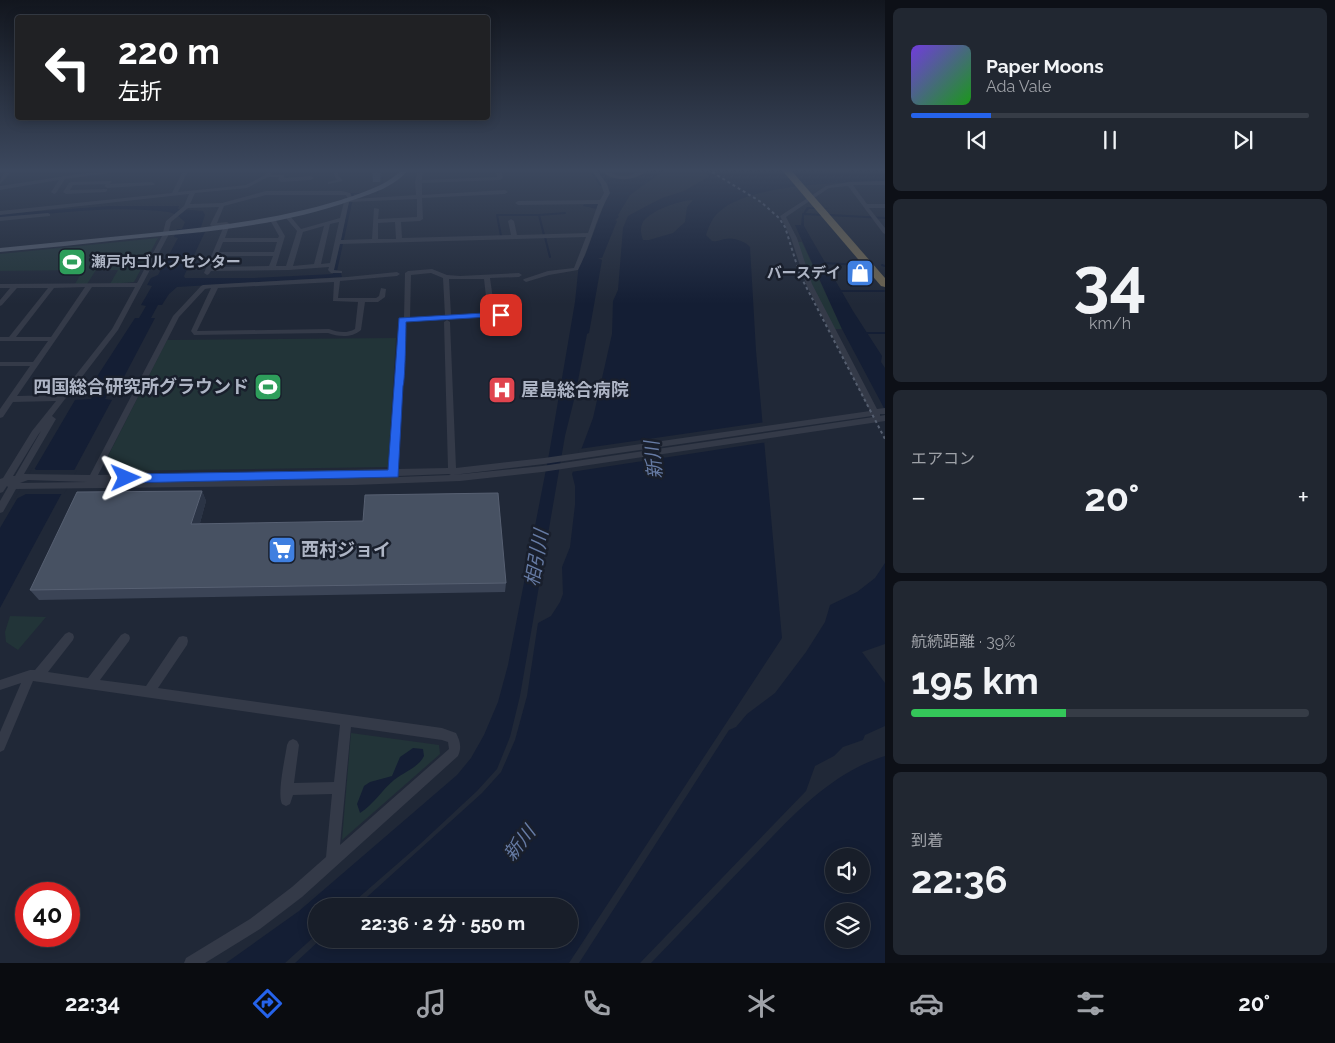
<!DOCTYPE html>
<html lang="ja">
<head>
<meta charset="utf-8">
<style>
	body { margin:0; font-family:Raleway,"Noto Sans JP",sans-serif; background:#212731; color:#f1f3f6; height:100vh; display:flex; flex-direction:column; font-size:19px; white-space:nowrap }
	* { box-sizing:border-box; margin:0 }
	p { font-size:16px; color:#9fa2a8 }
	.icon { flex:none; width:28px; height:28px; fill:none; stroke:currentColor; stroke-width:2; stroke-linecap:round; stroke-linejoin:round }
	.map { position:relative; flex:1; overflow:hidden }
	.drawer { display:flex; flex-direction:column; gap:8px; padding:8px; background:#0d1017; width:450px }
	.drawer>* { flex:none }
	.guide { position:absolute; left:15px; top:15px; width:475px; height:105px; border-radius:5px; box-shadow:0 2px 12px #0003,0 0 0 1px #363c46; background:#202124; color:#fff; overflow:hidden }
	.controls { position:absolute; left:825px; top:848px; display:grid; gap:10px }
	.controls a { display:grid; place-items:center; width:45px; height:45px; border-radius:50%; background:#181e29; box-shadow:0 2px 12px #0003,0 0 0 1px #363c46; font-size:25px }
	.speed { position:absolute; left:15px; top:882px; display:flex; gap:10px; font-size:25px; font-weight:700; text-align:center }
	.speed>* { display:grid; place-content:center; width:65px; height:65px; border-radius:50%; background:#181e29; box-shadow:0 2px 12px #0003,0 0 0 1px #363c46; line-height:1 }
	.speed .limit { border:8px solid #d22; background:#fff; color:#111 }
	.pin { position:absolute; display:grid; place-items:center; width:42px; height:42px; color:#fff; margin:-21px; border-radius:10px; box-shadow:0 2px 8px #0006 }
	.me { position:absolute; width:55px; margin:-28px; rotate:89deg; stroke-linejoin:round; filter:drop-shadow(0 0 4px #0008) }
	.turn { display:flex; align-items:center; gap:18px; height:105px; padding:0 20px; font-size:22px }
	.turn .icon { width:65px; height:65px; stroke-width:2.5 }
	.turn b { display:block; font-size:35px; line-height:42px }
	.big { font-size:38px; font-weight:700; line-height:1.1 }
	.drawer .tile { flex:1; display:flex; flex-direction:column; justify-content:center; gap:8px; min-width:0; padding:0 18px; border-radius:8px; background:#212731 }
	.drawer .dial { align-items:center; gap:0 }
	.dial b { font-size:65px; line-height:1 }
	.song { display:flex; align-items:center; gap:15px }
	.cover { width:60px; height:60px; border-radius:8px; background:linear-gradient(135deg,hsl(260 70% 55%),hsl(120 70% 35%)) }
	.played { height:5px; border-radius:2px; background:linear-gradient(90deg,#2563eb 20%,#363c46 20%) }
	.keys { display:flex; justify-content:space-around; direction:ltr }
	.heat { display:flex; justify-content:space-between; align-items:center; font-size:28px; direction:ltr }
	.charge { height:8px; border-radius:4px; background:linear-gradient(90deg,#34c759 39%,#363c46 0) }
	.trip { position:absolute; left:308px; top:898px; width:270px; height:50px; border-radius:25px; background:#181e29; box-shadow:0 2px 12px #0003,0 0 0 1px #363c46; font-weight:700; line-height:50px; text-align:center }
	.tabs { display:flex; height:80px; justify-content:space-around; align-items:center; background:#0a0c10; color:#9fa2a8 }
	.tabs .icon { width:35px; height:35px }
	.tabs .current { color:#2563eb }
	.tabs b { font-size:22px; color:#f1f3f6 }
	main { display:flex; flex:1; min-height:0 }
	.map>svg:first-child { display:block }
	.green { fill:#223438 }
	.water { fill:#141e34; fill-rule:evenodd }
	.pier { fill:#202837 }
	.lines { fill:none; stroke-linecap:round; stroke-linejoin:round }
	.stream { stroke:#141e34; stroke-width:2 }
	.minor { fill:#343a48; fill-rule:evenodd }
	.major { fill:#515968; fill-rule:evenodd }
	.highway { fill:#6e6550; fill-rule:evenodd }
	.rail { stroke:#555e6f; stroke-width:2; stroke-dasharray:3 3; stroke-linecap:butt }
	.wall { fill:#3b4456 }
	.shaded-wall { fill:#2b3445 }
	.building { fill:#475162; stroke:#576072 }
	.route { fill:#2563eb; stroke:#184099 }
	.labels { text-anchor:middle; stroke-width:5; stroke-linejoin:round; paint-order:stroke }
	.far-poi-label { font-size:15px; font-weight:bold; fill:#aeb5c5; stroke:#191f2c; text-anchor:start }
	.poi-label { font-size:18px; font-weight:bold; fill:#aeb5c5; stroke:#191f2c; text-anchor:start }
	.water-label { font-size:19px; font-style:italic; fill:#667ba4; stroke:#191f2c }
</style>
</head>
<body>
<main>
<div class="map">
<svg width="885" height="963" viewBox="0 0 885 963">
	<rect width="100%" height="100%" fill="#202837"/>
	<path class="green" d="M158,238L134,282L110,284L118,270H96L87,284H75L83,270L0,271V254Z
		M797,242H802L842,329H834L811,284Z
		M396,338L388,467L107,471L111,463L108,456L167,340Z
		M10,616L46,617L18,650L6,642L5,632Z
		M351,733L439,745L440,754L342,840Z"/>
	<path class="water" d="M384,169L382,185L377,194H354L337,271V273H341L342,277L177,287L169,294L162,305H158L151,318H155L115,394H108L105,399L112,400L0,608V528L75,400L91,399L93,395L87,394V392L135,318H139L146,306L141,305L152,286L147,285L151,278L158,275L178,238L174,237L177,229H182L185,222L177,215L169,212C112,205 57,213 0,219V214L110,206H179L178,209L203,211L205,215L199,233L205,232L184,276L185,278H254L333,274L351,193L376,194L381,186Z
		M595,169H599L610,178H634L650,169H666L630,195L618,215L619,217L615,220L617,221L602,258H598L602,260L589,333L587,334L575,396L565,436L520,696L510,737L497,769L477,791L419,845L349,906H316V935L285,963H226L299,911L457,775L471,758L484,735L498,702L508,665L549,454L575,302L579,263L585,256L602,210L583,206L584,203H603L606,186H600L592,174L598,173Z
		M700,169H798L847,173L853,169H885V181C842,183 749,183 719,212C712,218 709,226 706,235L712,241C718,242 719,240 725,239C733,237 745,241 750,247L756,351L782,638L569,963H295L321,939H569V906H357L482,793L501,772L515,740L527,696L538,623L551,616L560,602L563,594L562,567L570,547L575,505V486L572,474L593,418L612,334L613,301L618,290L623,228L628,216L639,210L662,198L684,191L708,177L709,175ZM693,200L687,207L685,222L673,233L649,240H643C641,235 640,229 642,224C647,211 681,200 693,200Z
		M807,207L831,209H809L804,215V226L853,311L882,356L881,362L885,368V410L842,329L795,225H801L802,215Z
		M885,563V644L862,652L885,683V726L865,735L863,740L843,747L834,756L815,766L806,791L640,963H579L729,730L736,727L747,714L775,693L806,652L825,622L830,605L857,592L875,578Z
		M413,748L423,749L424,756C419,767 404,772 394,780C382,790 374,804 360,813L357,804L364,786L370,782L392,776L400,757Z
		M885,756V963H651C683,930 714,897 746,864C787,822 827,774 885,756ZM834,856H861V884H834ZM834,911H861V939H834Z"/>
	<path class="pier" d="M766,422L768,442L571,472L579,449Z
		M33,467L36,470H77L64,494H26L14,500Z"/>
	<g class="lines">
		<path class="stream" d="M829,215L885,218
			M803,216V214L824,215
			M544,235L539,215L565,213
			M501,236L497,215H539
			M545,237L550,257
			M823,263L862,265
			M882,265L885,266
			M840,291H884
			M864,333H885"/>
		<path class="minor" d="M10,169H17L10,173L0,184C0,177 4,172 10,169Z
			M119,169H139L65,179L56,193L54,194L51,192L59,180L0,190V186L72,175Z
			M184,169H189L178,192L246,185L265,175L268,169H273L270,175H284V178L311,176L314,178L311,180L281,182L278,180L279,177H268L247,188L195,193L190,204L222,203L266,191H342L350,193L353,199L416,195L415,182L418,169H423L422,180L497,177L496,169H501L503,178L500,180L422,183V195L505,190L508,192L505,194L422,198L423,219L420,221L401,222L402,238L511,235L508,221L511,219L514,221L517,235L588,233L598,204L518,205L515,203L518,201L600,200L604,193L601,184L591,169H596L607,184L610,193C596,217 591,245 578,270L549,275L526,282L523,280L524,279L548,271L574,268L586,237L340,244L334,270L342,271V273H331L328,270L329,267L289,270L211,271L209,274L207,275L204,273L224,226L213,227L210,225L219,207L188,208L171,222L168,236L118,330L52,416L56,419L24,474L90,475L173,316L201,286L203,285L347,277L397,272L400,274L397,276L340,281L338,298H376L379,296L381,288L386,289L385,297L378,302H365L361,330C352,338 339,337 328,333L194,335L191,331L211,288L205,289L179,317L98,475L389,469L399,320L404,318L405,273L408,271L432,269L447,275L460,276L519,273L522,275L519,277L490,278L495,313L503,314V316L405,322L398,469L448,468L444,322L447,320L450,322L456,468L544,458L870,411L806,284L791,238L780,216L826,186L849,182L885,181V185H853L867,204H885V208H869L885,228V234L883,233L848,186L829,188L786,217L797,238L812,284L877,409L885,408V414H880V416L885,415V421L542,472L460,481L353,485L16,489L3,512L0,513V501L8,487L7,486L3,492L0,493V479L3,478L32,431L56,401L13,402L3,417L0,418V409L30,366H0V362H33L48,341H0V337H9L48,288H17L2,305L0,306V300L10,288H0V284L137,283L162,236L166,221L184,206L189,194L0,215V211L172,193ZM266,195H346L348,199L345,198L342,200L344,202L340,218L301,229L290,216H286V218L297,231L286,266H276L285,236L275,219L270,220L279,236L278,238H225L230,224L227,222L217,223L224,206ZM417,199V217L378,219L379,209L374,208L372,239L341,240L349,202ZM339,222L330,263L321,264L330,224ZM395,222L396,239H378V223ZM324,226L314,264L293,266L303,232ZM223,242H277L274,252H219ZM217,256H273L269,266L213,267ZM431,273L443,278L445,316L410,318L411,275ZM449,279H484L488,314L451,315ZM334,282L333,301L358,302L355,329C346,334 338,332 329,329L197,331L218,288ZM85,287L51,337H16L54,288ZM92,287H135L112,329L60,395L17,396ZM872,416L873,417L542,466L453,475L544,464ZM41,431L15,476H13L38,435ZM449,474L451,475L397,477L398,476ZM389,476V477L171,481ZM28,480L87,482L20,483Z
			M334,169H339L338,175L343,181L328,184V182L337,180L334,175Z
			M599,169C607,169 613,176 622,176C633,177 640,169 650,169C634,182 614,183 599,169Z
			M111,181L112,182L109,184L73,185L70,190L107,189V191L105,192L66,194L63,192L69,183L71,182Z
			M152,182L155,184L154,185L107,188L104,186L107,184Z
			M48,213L50,214V216L0,221V217Z
			M69,632L73,634L74,637L73,640L48,672L88,678L121,635L125,633L129,635L130,638L129,641L100,680L146,686L179,637L183,636L187,637L188,641L187,645L158,688L442,728L456,733C460,741 462,747 458,756L302,897L260,929L205,963H184L186,958L250,919L292,887L326,857L332,794L293,795L290,804L286,806L282,804C277,794 285,758 287,745L289,741L293,739L297,741L299,745L294,783L334,782L340,725L33,681L4,750L0,752V732L21,683L0,690V680L30,670H35L65,634ZM351,727L442,740L448,742L449,749L340,845Z"/>
		<path class="major" d="M402,169H409C394,187 374,193 353,200C281,226 205,232 129,239C86,244 43,248 0,252V248C50,243 101,238 151,233C220,226 287,218 353,196C371,189 389,184 402,169Z"/>
		<path class="highway" d="M781,169H790L885,278V287L881,286Z"/>
		<path class="rail" d="M707,169L761,202L779,218L785,227L800,275L885,439"/>
	</g>
	<path class="wall" d="M372,169H381L380,182H373Z
		M202,491L206,501L200,523L506,583L505,592L39,600L30,590Z"/>
	<path class="shaded-wall" d="M380,169H381L382,173L380,182Z
		M202,491L206,501L197,534L191,524Z"/>
	<path class="building" d="M202,491L191,524L363,521L365,495L498,493L506,583L30,590L77,492Z"/>
	<linearGradient id="sky" x2="0" y2="1"><stop stop-color="#12161e"/><stop offset="0.56" stop-color="#3c485e"/><stop offset="1" stop-color="#3c485e" stop-opacity="0"/></linearGradient>
	<rect width="885" height="304" fill="url(#sky)"/>
	<path class="route" d="M501,312L504,313V316L406,322C406,332 405,382 403,386L398,477L126,483L120,478L126,474L388,470L399,318Z"/>
	<defs>
		<symbol id="stadium-square" viewBox="-11 -11 22 22"><rect x="-9" y="-9" width="18" height="18" rx="4" fill="#2e9e5b" stroke="#191f2c"/><path d="M0-5a6.5 5 0 1 0 0 10a6.5 5 0 1 0 0-10ZM-3.5-1.8h7v3.6h-7Z" fill="#fff"/></symbol>
		<symbol id="shop-square" viewBox="-11 -11 22 22"><rect x="-9" y="-9" width="18" height="18" rx="4" fill="#3f7fe0" stroke="#191f2c"/><path d="M-5-2.5h2.3a2.7 3.5 0 0 1 5.4 0H5L5.5 6h-11ZM-1.5-2.5h3a1.5 2.3 0 0 0-3 0Z" fill="#fff"/></symbol>
		<symbol id="hospital-square" viewBox="-11 -11 22 22"><rect x="-9" y="-9" width="18" height="18" rx="4" fill="#e0444e" stroke="#191f2c"/><path d="M-5-5h3v3.5h4V-5h3V5h-3V1.5h-4V5h-3Z" fill="#fff"/></symbol>
		<symbol id="supermarket-square" viewBox="-11 -11 22 22"><rect x="-9" y="-9" width="18" height="18" rx="4" fill="#3f7fe0" stroke="#191f2c"/><path d="M-6-5.5h2.5l.6 2H6L4.5 2H-2.5L-4.4-4H-6ZM-1.5 3.2a1.3 1.3 0 1 0 .1 0ZM3 3.2a1.3 1.3 0 1 0 .1 0Z" fill="#fff"/></symbol>
	</defs>
	<g fill-rule="evenodd">
		<use href="#stadium-square" x="56" y="246" width="32" height="32"/>
		<use href="#shop-square" x="844" y="257" width="32" height="32"/>
		<use href="#stadium-square" x="252" y="371" width="32" height="32"/>
		<use href="#hospital-square" x="486" y="374" width="32" height="32"/>
		<use href="#supermarket-square" x="266" y="534" width="32" height="32"/>
	</g>
	<g class="labels">
		<g class="far-poi-label">
			<text x="91" y="267">瀬戸内ゴルフセンター</text>
			<text x="841" y="278" text-anchor="end">バースデイ</text>
		</g>
		<g class="poi-label">
			<text x="249" y="393" text-anchor="end">四国総合研究所グラウンド</text>
			<text x="521" y="396">屋島総合病院</text>
			<text x="301" y="556">西村ジョイ</text>
		</g>
		<g class="water-label">
			<text transform="translate(653 460) rotate(-96)" y="7">新川</text>
			<text transform="translate(536 558) rotate(-80)" y="7">相引川</text>
			<text transform="translate(519 843) rotate(-52)" y="7">新川</text>
		</g>
	</g>
</svg>
<div class="controls">
<a><svg class="icon" aria-label="sound" viewBox="0 0 24 24"><path d="M4 9h4l5-4v14l-5-4H4zM17 9q2 3 0 6"/></svg></a>
<a><svg class="icon" aria-label="layers" viewBox="0 0 24 24"><path d="M12 4l9 5-9 5-9-5zM3 14l9 5 9-5"/></svg></a>
</div>
<div class="speed"><div class="limit">40</div></div>
<div class="pin" style="left:501px;top:315px;background:#d93025"><svg class="icon" aria-label="arrive" viewBox="0 0 24 24"><path d="M6 21V4h12l-3 4 3 4H6"/></svg></div>
<svg class="me" style="left:126px;top:478px" viewBox="-20 -20 40 40"><path d="M0-17L14 15 0 8-14 15z" fill="#2563eb" stroke="#fff" stroke-width="4"/></svg>
<div class="trip">22:36 · 2 分 · 550 m</div>
<div class="guide">
<div class="turn"><svg class="icon" aria-label="left" viewBox="0 0 24 24"><path d="M17 20v-9H6M10 6l-5 5 5 5"/></svg><div><b>220 m</b>左折</div></div>
</div>
</div>
<section class="drawer">
<div class="tile">
<div class="song"><i class="cover"></i><div><b>Paper Moons</b><p>Ada Vale</p></div></div>
<div class="played"></div>
<div class="keys"><svg class="icon" aria-label="previous" viewBox="0 0 24 24"><path d="M18 5L8 12l10 7zM5 5v14"/></svg><svg class="icon" aria-label="pause" viewBox="0 0 24 24"><path d="M8 5v14M16 5v14"/></svg><svg class="icon" aria-label="next" viewBox="0 0 24 24"><path d="M6 5l10 7-10 7zM19 5v14"/></svg></div>
</div>
<div class="tile dial"><b>34</b><p>km/h</p></div>
<div class="tile"><p>エアコン</p>
<div class="heat"><a>−</a><b class="big">20°</b><a>+</a></div>
</div>
<div class="tile"><p>航続距離 · 39%</p><b class="big">195 km</b><div class="charge"></div></div>
<div class="tile"><p>到着</p><b class="big">22:36</b></div>
</section>
</main>
<nav class="tabs">
<b>22:34</b>
<svg class="icon current" aria-label="directions" viewBox="0 0 24 24"><path d="M12 3l9 9-9 9-9-9zM9 14v-3h6M13 9l2 2-2 2"/></svg>
<svg class="icon" aria-label="music" viewBox="0 0 24 24"><path d="M9 18V5l10-2v13"/><circle cx="6" cy="18" r="3"/><circle cx="16" cy="16" r="3"/></svg>
<svg class="icon" aria-label="phone" viewBox="0 0 24 24"><path d="M5 4h4l2 5-3 2q2 4 5 5l2-3 5 2v4C11 20 4 13 5 4z"/></svg>
<svg class="icon" aria-label="climate" viewBox="0 0 24 24"><path d="M12 3v18M4 7l16 10M4 17L20 7"/></svg>
<svg class="icon" aria-label="car" viewBox="0 0 24 24"><path d="M5 17H2v-5l4-1 3-4h7l3 4 3 1v5h-3M9 17h6M6 11h13"/><circle cx="7" cy="17" r="2"/><circle cx="17" cy="17" r="2"/></svg>
<svg class="icon" aria-label="filters" viewBox="0 0 24 24"><path d="M4 7h16M4 17h16"/><circle cx="9" cy="7" r="2"/><circle cx="15" cy="17" r="2"/></svg>
<b>20°</b>
</nav>
</body>
</html>
